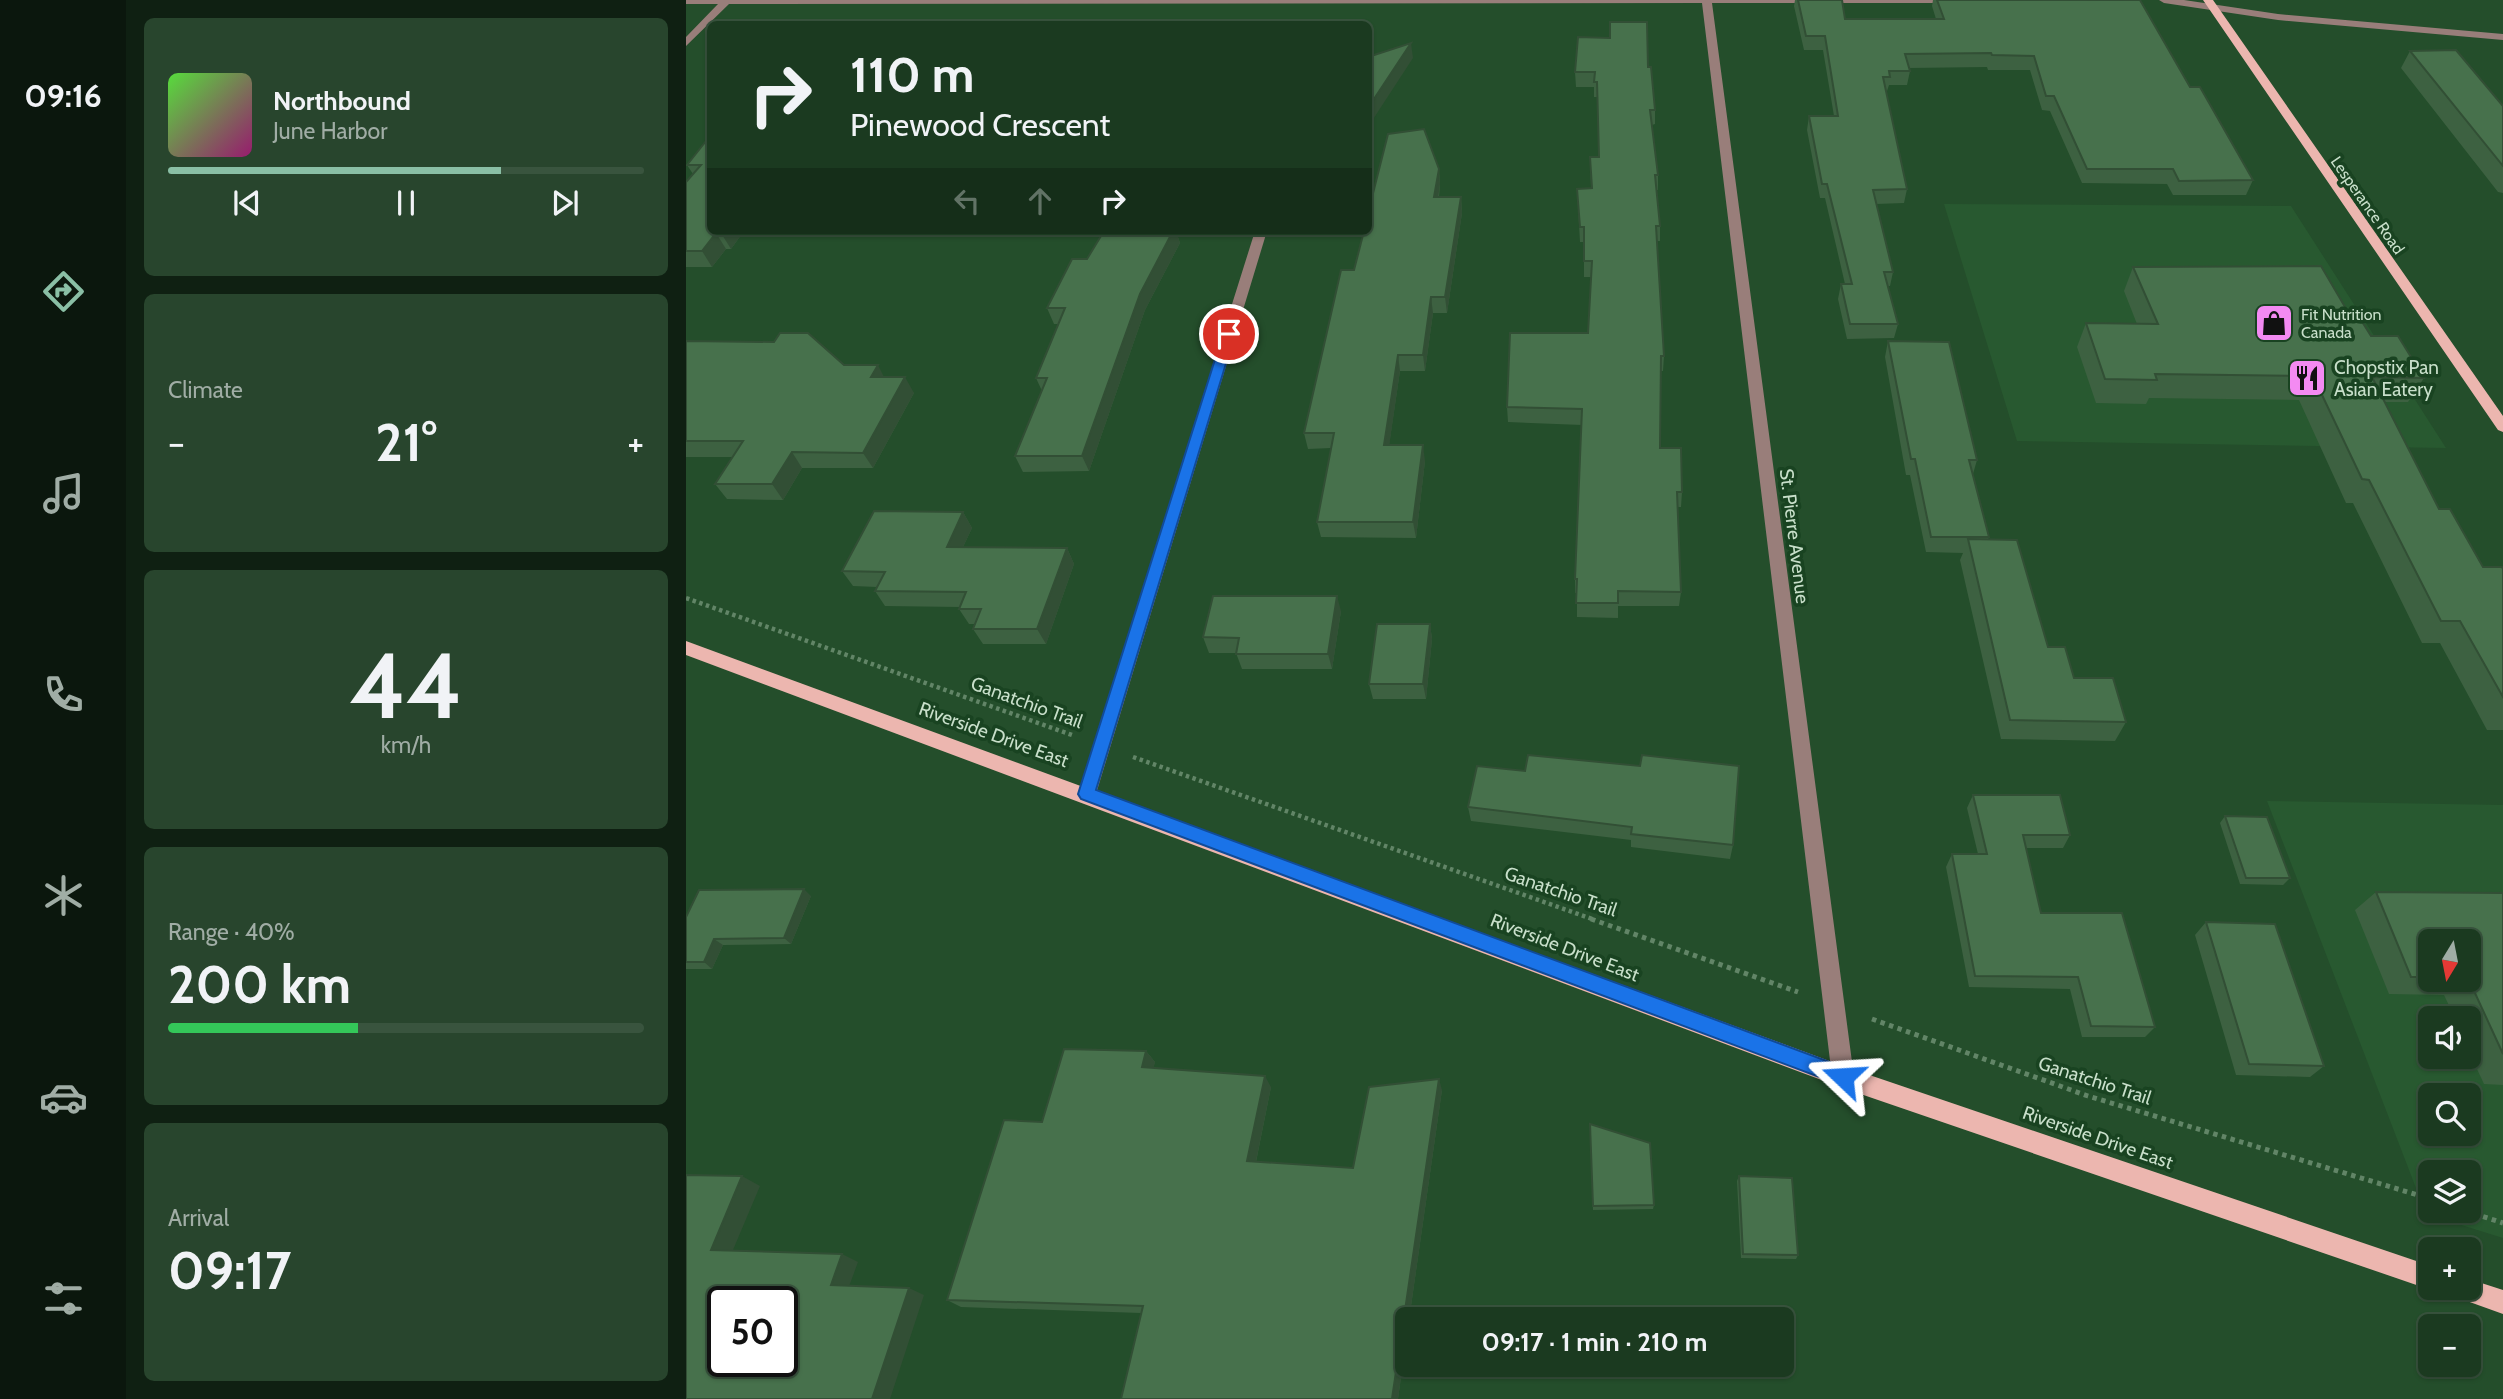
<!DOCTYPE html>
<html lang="en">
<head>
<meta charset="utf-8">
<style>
	body { margin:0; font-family:Cabin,sans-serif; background:#28452d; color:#f1f3f6; height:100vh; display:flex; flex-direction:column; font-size:26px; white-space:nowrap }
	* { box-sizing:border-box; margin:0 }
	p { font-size:23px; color:#a0ada5 }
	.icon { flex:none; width:38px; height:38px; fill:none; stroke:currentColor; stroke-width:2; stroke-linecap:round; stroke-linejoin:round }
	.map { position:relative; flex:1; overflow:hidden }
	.details { display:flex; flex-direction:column; gap:18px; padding:18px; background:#0f2012; width:560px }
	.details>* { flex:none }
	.guide { position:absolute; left:21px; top:21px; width:665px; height:214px; border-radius:10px; box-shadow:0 2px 5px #0004,0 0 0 2px #39543e; background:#1b3a20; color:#f1f3f6; overflow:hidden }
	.needle { width:46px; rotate:190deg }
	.controls { position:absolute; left:1732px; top:929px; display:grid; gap:14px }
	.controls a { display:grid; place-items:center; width:63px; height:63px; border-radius:10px; background:#1b3a20; box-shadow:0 2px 5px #0004,0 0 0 2px #39543e; font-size:35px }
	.speed { position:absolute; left:21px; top:1286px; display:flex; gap:14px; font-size:35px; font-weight:700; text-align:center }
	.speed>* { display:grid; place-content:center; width:91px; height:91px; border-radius:50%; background:#1b3a20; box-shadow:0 2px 5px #0004,0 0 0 2px #39543e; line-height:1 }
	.speed .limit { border:4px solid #111; border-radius:10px; background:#fff; color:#111 }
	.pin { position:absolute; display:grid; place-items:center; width:60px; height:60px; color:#fff; margin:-30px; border:4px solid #fff; border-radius:50%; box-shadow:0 2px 7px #0007 }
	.me { position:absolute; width:77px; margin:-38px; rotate:290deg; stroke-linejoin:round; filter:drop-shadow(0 0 5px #0008) }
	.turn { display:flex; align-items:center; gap:24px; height:147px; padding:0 28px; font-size:32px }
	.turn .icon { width:91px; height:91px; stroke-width:2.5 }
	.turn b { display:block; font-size:49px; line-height:60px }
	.lanes { display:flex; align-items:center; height:66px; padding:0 28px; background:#0003; justify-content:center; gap:35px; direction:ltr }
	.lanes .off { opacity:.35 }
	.big { font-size:52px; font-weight:700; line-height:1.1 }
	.details .tile { flex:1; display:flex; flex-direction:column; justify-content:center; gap:10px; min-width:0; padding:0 24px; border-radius:10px; background:#28452d }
	.details .dial { align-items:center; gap:0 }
	.dial b { font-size:91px; line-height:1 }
	.song { display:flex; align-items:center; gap:21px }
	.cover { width:84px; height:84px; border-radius:10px; background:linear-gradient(135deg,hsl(110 70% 55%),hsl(320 70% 35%)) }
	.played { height:7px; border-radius:4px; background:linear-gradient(90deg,#8abfa5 70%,#39543e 70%) }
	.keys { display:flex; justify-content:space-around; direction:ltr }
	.heat { display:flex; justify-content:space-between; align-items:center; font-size:38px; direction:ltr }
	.charge { height:10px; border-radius:5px; background:linear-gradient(90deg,#34c759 40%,#39543e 0) }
	.trip { position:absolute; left:709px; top:1307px; width:399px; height:70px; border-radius:10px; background:#1b3a20; box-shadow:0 2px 5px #0004,0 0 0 2px #39543e; font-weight:700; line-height:70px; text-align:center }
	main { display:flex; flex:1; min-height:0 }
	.tab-bar { display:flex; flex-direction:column; width:126px; justify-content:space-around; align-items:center; background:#0b170d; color:#a0ada5 }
	.tab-bar .icon { width:49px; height:49px }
	.tab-bar .active { color:#8abfa5 }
	.tab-bar b { font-size:32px; color:#f1f3f6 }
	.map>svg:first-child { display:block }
	.built { fill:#285930; fill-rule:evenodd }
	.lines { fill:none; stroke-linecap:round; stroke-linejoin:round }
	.path-far1 { stroke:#628567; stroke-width:4.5; stroke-dasharray:3.5 3.5; stroke-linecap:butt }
	.path { stroke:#628567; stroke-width:5; stroke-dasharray:4.5 4.5; stroke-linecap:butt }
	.minor { fill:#997e7a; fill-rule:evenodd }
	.major { fill:#ecb6af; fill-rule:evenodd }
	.wall { fill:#3d6141; fill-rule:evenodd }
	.shaded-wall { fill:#324f35 }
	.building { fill:#47714c; stroke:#324f35; stroke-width:2; fill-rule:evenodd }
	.route { fill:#1a73e8; stroke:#114b97; stroke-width:2 }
	.labels { text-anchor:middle; stroke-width:7; stroke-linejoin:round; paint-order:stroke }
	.far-street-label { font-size:16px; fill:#c8dfca; stroke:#194321 }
	.far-poi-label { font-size:16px; fill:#c8dfca; stroke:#194321; text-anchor:start }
	.poi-label { font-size:19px; fill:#c8dfca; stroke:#194321; text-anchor:start }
	.street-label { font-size:19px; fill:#c8dfca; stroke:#194321 }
</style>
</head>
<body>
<main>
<nav class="tab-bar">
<b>09:16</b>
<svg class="icon active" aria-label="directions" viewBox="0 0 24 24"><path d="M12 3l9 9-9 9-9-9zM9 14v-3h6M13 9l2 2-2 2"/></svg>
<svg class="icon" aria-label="music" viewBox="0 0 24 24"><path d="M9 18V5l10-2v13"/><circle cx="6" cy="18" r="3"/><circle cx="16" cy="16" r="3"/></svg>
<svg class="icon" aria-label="phone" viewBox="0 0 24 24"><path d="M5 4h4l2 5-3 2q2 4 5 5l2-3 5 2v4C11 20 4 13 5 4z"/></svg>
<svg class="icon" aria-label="climate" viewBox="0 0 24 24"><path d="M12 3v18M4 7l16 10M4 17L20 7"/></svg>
<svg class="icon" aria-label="car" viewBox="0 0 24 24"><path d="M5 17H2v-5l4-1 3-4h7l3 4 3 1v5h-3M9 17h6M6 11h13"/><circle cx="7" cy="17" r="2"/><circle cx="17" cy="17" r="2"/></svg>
<svg class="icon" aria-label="filters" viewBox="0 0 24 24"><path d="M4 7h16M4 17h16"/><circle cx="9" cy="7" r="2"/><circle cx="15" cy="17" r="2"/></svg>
</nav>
<section class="details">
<div class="tile">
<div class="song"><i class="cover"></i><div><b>Northbound</b><p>June Harbor</p></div></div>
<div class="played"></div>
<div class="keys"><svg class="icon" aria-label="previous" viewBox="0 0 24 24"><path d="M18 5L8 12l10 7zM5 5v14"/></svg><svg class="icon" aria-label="pause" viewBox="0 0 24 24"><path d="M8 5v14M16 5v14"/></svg><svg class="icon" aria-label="next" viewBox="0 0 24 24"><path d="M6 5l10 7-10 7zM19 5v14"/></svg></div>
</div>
<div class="tile"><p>Climate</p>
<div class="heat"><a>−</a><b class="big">21°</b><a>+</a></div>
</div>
<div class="tile dial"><b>44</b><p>km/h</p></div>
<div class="tile"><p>Range · 40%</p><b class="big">200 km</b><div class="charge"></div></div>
<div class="tile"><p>Arrival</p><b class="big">09:17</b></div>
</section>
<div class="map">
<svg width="1817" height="1399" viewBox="0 0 1817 1399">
	<rect width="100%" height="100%" fill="#244e2b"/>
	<path class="built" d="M1258,204L1605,206L1760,448L1331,441Z
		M1581,801L1817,805V1238L1740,1214ZM1745,942H1783V980H1745ZM1745,1018H1783V1057H1745ZM1745,1096H1783V1134H1745ZM1745,1172H1783V1211H1745Z"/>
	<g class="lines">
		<path class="path-far1" d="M0,598L386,735
			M447,757L909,920"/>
		<path class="path" d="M905,919L1112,992
			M1186,1019L1402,1096L1745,1199
			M1780,1211L1817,1223"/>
		<path class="minor" d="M0,0H1255L1250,3H1026L1168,1077L1165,1085L1157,1088L1149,1085L1146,1077L1016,3L43,4L0,46V37L32,4H0Z
			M1473,0H1498L1592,14L1817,34V40L1592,20L1478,3Z
			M569,231H581L410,794L408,800L401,802L394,800L392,794Z"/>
		<path class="major" d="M1517,0H1527L1817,416V432L1812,430Z
			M0,641L1157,1066L1745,1266V1288H1750L1745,1290L1157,1088L0,655Z
			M1783,1279L1817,1290V1314L1767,1296L1763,1288H1783Z"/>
	</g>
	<path class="wall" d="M1109,0H1156L1159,19H1250L1246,6L1247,0H1454L1504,87L1567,180L1560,195H1487L1481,184L1396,183L1364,111L1356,110L1344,70H1302L1301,67L1223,68L1224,71L1221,85H1203L1201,91H1200L1221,189L1218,203L1190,204L1207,272L1204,286H1202L1212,324L1208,338L1161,339L1152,299L1155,284H1159L1139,198H1134L1121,130L1123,116H1148L1137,50H1118L1108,6Z
		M1724,51L1817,106V193L1812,192L1715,68Z
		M962,67L969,110V124L966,125L972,175V190H970L974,226V241H971L978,356L977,371H975L974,448L996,492L995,507H991L995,592L993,606H932V618L891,617V593H889V579L896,425L822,422L821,407L902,333L905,277H898V242H894L891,189L905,188L904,157H913L911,97H908V87H890L889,72Z
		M24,136V231H58L45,249H40L26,267H0V182L7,174L1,165Z
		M753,169L754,184L753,197H775L776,213L761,313H747L739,371H714L703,445L739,461L730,538L635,537L631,522L645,448L622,449L618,433L668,270Z
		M418,231H490L494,243L459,310L403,471L337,472L329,456L356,391L350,378L372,324H368L361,308L401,259Z
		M1447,267L1662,312L1685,336L1738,378L1722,402H1698L1753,509L1797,567L1817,569V730H1801L1754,643H1736L1667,503H1660L1613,400L1463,398L1460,404L1410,403L1391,347L1400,323L1451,324L1438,291Z
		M0,341L158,365L198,377L228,393L187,468H116L97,500L41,499L29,484L47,457H0Z
		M1202,341L1291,460L1287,474L1303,537L1302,540L1362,647L1388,678L1440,722L1429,741L1315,739L1274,560L1277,553L1240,552L1224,475H1220L1199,357Z
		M277,512L286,528L277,547L381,548L388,564L360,644H297L287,629L289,624H283L273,609L274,607L199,606L189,591L191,587L167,586L156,571Z
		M655,611L646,669H556L550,653H523L517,637Z
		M744,624L746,639L740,699H687L683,684Z
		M791,766L1047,845L1044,859L945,847V840L785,821L782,807Z
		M1287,795L1384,835L1377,848H1340L1355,913L1469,1027L1459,1037H1396L1384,989L1283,987L1260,867L1266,854H1292L1281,808Z
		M1539,816L1604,878L1597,885L1554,884L1534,823Z
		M1690,892L1817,893V1085L1798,1084L1783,1052V1018H1769L1758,995L1703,994L1669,910ZM1745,942H1783V980H1745Z
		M125,896L105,944L37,945L26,969H0V917Z
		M1520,922L1638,1066L1624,1077L1550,1075L1509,935Z
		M460,1051L469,1062L467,1068L585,1087L570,1162L667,1168L756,1090L723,1320H721V1333L712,1399H435L455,1313L275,1307L261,1300L356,1122Z
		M904,1124L968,1205L967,1209L907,1210Z
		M1053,1176L1112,1255L1110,1259L1055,1258L1051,1181Z"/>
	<path class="shaded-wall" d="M725,43L727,58L682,127V108Z
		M753,169L754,184L750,213L748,197Z
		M775,197L776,213L761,313L759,297Z
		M36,231H58L45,249L35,233Z
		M487,231H490L494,243L459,310L403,471L396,456L454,294Z
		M30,233L40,249L26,267L16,251Z
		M745,297L747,313L739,371L737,355Z
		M712,355L714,371L701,461L698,445Z
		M192,365L200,381L185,377Z
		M219,377L228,393L187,468L177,453Z
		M737,445L739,461L730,538L727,522Z
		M106,452L116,468L97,500L86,484Z
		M277,512L286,528L270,562L261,547Z
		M381,548L388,564L360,644L351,629Z
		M651,596L655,611L646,669L642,654Z
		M744,624L746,639L740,699L737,684Z
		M118,889L125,896L105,944L98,938Z
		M28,939L37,945L26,969L18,962Z
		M460,1051L469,1062L465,1078L456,1067Z
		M579,1076L585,1087L568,1171L561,1161Z
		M753,1079L756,1090L723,1320H721V1333L712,1399H706Z
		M56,1176L74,1186L44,1257L25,1250Z
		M156,1254L172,1262L161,1292L145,1285Z
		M223,1288L238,1295L204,1399H186Z"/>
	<path class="building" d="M1112,0H1156L1159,19H1258L1251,0H1454L1504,87H1514L1567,180L1493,181L1487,169H1401L1368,96H1360L1348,56L1306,55L1305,53L1219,54L1224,71H1203L1204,77H1197L1221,189L1187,190L1207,272H1198L1212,324H1164L1155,284H1166L1141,184H1136L1123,116H1152L1139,36H1120Z
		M924,22H961L962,67H965L969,110H964L972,175H969L974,226H970L978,356H975L974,448H995L996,492H991L995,592L932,591V603H890L891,579H889L896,409L821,407L824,333H902L906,261H898V227H894L891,189L906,188L904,157H913L911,82H908L909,72H889L892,37L924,38Z
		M725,43L682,108V57Z
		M1770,50L1817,106V166L1724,51Z
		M738,129L753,169L748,197H775L759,297H745L737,355H712L698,445H737L727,522H631L648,433H618L655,270H668L678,231H682V213L702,134Z
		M24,136V231H36L35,233H30L16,251H0V182L15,165H1Z
		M418,231H487L454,294L396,456H329L361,378H350L379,308H361L386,259H401Z
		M1635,266L1662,312H1670L1685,336H1712L1738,378L1686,377L1753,509H1764L1797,567H1816L1817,569V697L1774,621H1755L1683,480L1676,479L1627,376L1469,374L1471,380L1419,379L1400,323L1472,324L1447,267Z
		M94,333H122L158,365H192L185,377H219L177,453L106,452L86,484H29L57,441H0V341L88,342Z
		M1202,341L1263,342L1291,460H1283L1303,537H1245L1229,459H1225Z
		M188,511L277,512L261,547L381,548L351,629H287L295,609H273L280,592L189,591L199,572L156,571Z
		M1282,539L1331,540L1362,647H1379L1388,678H1427L1440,722L1324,720Z
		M527,596H651L642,654H550L553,638L517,637Z
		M691,624H744L737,684H683Z
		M842,755L954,766L956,755L1053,766L1047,845L945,834L946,827L782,807L791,766L839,771Z
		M1287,795H1374L1384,835H1337L1355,913H1436L1469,1027L1405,1026L1392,977L1289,976L1266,854H1301Z
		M1539,816L1581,817L1604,878H1560Z
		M118,889L98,938L28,939L18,962H0V917L13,890Z
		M1690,892L1817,893V1054L1783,980V942H1745V977H1725Z
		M1520,922L1589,924L1638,1066L1563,1064Z
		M378,1049L460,1051L456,1067L579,1076L561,1161L667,1168L683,1087L753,1079L706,1399H435L457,1306L261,1300L318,1120L356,1122Z
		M904,1124L964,1143L968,1205L907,1206Z
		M0,1175L56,1176L25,1250L156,1254L145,1285L223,1288L186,1399H0ZM37,1302H96V1362H37Z
		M1053,1176L1106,1178L1112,1255L1057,1254Z"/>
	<path class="route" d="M543,330L549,334L410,790L1157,1067L1164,1070L1167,1077L1164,1084L1157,1086L395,799L392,794L537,334Z"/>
	<defs>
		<symbol id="shop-square" viewBox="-11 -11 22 22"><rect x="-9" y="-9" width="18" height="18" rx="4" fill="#f38af2" stroke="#194321"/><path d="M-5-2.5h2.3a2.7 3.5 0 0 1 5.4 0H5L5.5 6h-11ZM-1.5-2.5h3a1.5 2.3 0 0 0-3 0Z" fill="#111"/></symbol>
		<symbol id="restaurant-square" viewBox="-11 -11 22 22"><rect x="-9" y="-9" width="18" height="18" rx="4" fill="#f38af2" stroke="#194321"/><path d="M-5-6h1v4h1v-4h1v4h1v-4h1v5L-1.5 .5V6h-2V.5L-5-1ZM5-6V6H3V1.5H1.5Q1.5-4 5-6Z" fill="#111"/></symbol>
	</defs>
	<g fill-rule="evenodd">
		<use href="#shop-square" x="1566" y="301" width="44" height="44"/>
		<use href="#restaurant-square" x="1599" y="356" width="44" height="44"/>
	</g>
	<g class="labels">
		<g class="far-street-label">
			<text transform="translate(1682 205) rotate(55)" y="6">Lesperance Road</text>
		</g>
		<g class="far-poi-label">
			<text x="1615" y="320">Fit Nutrition<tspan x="1615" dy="18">Canada</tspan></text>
		</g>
		<g class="poi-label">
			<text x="1648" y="374">Chopstix Pan<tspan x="1648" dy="22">Asian Eatery</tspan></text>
		</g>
		<g class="street-label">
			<text transform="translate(1109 536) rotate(83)" y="7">St. Pierre Avenue</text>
			<text transform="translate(341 702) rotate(20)" y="7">Ganatchio Trail</text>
			<text transform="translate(308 734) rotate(20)" y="7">Riverside Drive East</text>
			<text transform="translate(875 891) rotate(19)" y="7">Ganatchio Trail</text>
			<text transform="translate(879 947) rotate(21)" y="7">Riverside Drive East</text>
			<text transform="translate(1409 1080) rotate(18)" y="7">Ganatchio Trail</text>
			<text transform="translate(1412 1137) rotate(19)" y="7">Riverside Drive East</text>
		</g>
	</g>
</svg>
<div class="controls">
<a><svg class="needle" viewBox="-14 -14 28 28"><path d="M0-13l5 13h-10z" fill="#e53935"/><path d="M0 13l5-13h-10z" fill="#a0ada5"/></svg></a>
<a><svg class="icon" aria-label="sound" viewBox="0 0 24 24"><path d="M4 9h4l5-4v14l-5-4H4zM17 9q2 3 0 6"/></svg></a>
<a><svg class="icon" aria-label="search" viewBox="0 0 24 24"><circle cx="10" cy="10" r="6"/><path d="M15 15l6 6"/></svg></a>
<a><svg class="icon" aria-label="layers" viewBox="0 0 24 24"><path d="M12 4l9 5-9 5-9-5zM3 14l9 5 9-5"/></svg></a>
<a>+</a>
<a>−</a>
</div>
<div class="speed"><div class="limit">50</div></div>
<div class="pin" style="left:543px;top:334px;background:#d93025"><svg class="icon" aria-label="arrive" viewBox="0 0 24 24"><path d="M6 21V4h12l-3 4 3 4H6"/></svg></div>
<svg class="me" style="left:1157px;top:1077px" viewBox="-20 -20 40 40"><path d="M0-17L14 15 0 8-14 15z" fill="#1a73e8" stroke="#fff" stroke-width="4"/></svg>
<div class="trip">09:17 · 1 min · 210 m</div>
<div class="guide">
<div class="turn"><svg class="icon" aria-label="right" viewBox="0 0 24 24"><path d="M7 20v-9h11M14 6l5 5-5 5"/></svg><div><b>110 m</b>Pinewood Crescent</div></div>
<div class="lanes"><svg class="icon off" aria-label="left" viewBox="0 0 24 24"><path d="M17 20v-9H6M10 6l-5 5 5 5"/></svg><svg class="icon off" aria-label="ahead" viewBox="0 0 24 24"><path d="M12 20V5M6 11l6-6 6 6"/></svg><svg class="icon" aria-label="right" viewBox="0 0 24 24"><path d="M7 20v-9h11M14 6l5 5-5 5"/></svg></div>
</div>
</div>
</main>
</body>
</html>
